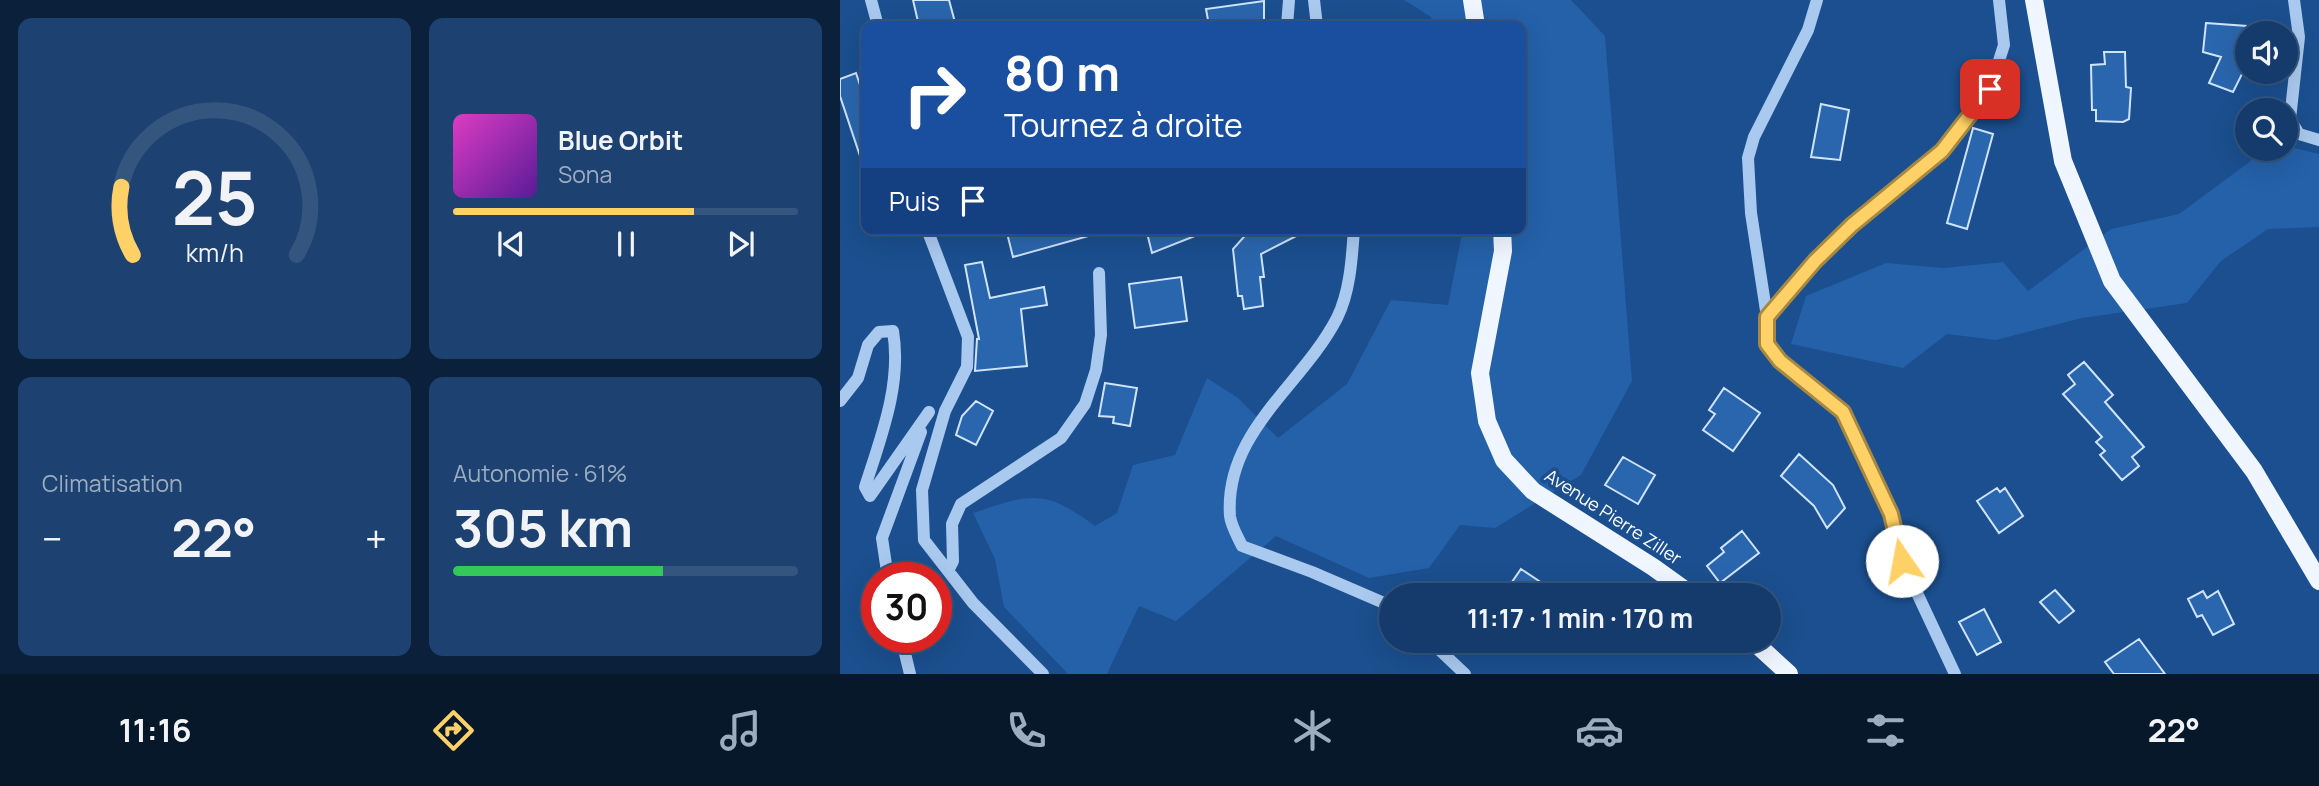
<!DOCTYPE html>
<html lang="fr">
<head>
<meta charset="utf-8">
<style>
	body { margin:0; font-family:Manrope,sans-serif; background:#1d4271; color:#f1f3f6; height:100vh; display:flex; flex-direction:column; font-size:26px; white-space:nowrap }
	* { box-sizing:border-box; margin:0 }
	p { font-size:23px; color:#9dadc1 }
	.icon { flex:none; width:38px; height:38px; fill:none; stroke:currentColor; stroke-width:2; stroke-linecap:round; stroke-linejoin:round }
	.map { position:relative; flex:1; overflow:hidden }
	.side { display:flex; flex-direction:column; gap:18px; padding:18px; background:#0b203b; width:840px }
	.side>* { flex:none }
	.top-card { position:absolute; left:21px; top:21px; width:665px; height:214px; border-radius:14px; box-shadow:0 7px 28px #0002,0 0 0 2px #33557e; background:#1a4fa0; color:#fff; overflow:hidden }
	.tools { position:absolute; left:1395px; top:21px; display:grid; gap:14px }
	.tools a { display:grid; place-items:center; width:63px; height:63px; border-radius:50%; background:#143b6b; box-shadow:0 7px 28px #0002,0 0 0 2px #33557e; font-size:35px }
	.speed { position:absolute; left:21px; top:562px; display:flex; gap:14px; font-size:35px; font-weight:700; text-align:center }
	.speed>* { display:grid; place-content:center; width:91px; height:91px; border-radius:50%; background:#143b6b; box-shadow:0 7px 28px #0002,0 0 0 2px #33557e; line-height:1 }
	.speed .limit { border:10px solid #d22; background:#fff; color:#111 }
	.pin { position:absolute; display:grid; place-items:center; width:60px; height:60px; color:#fff; margin:-30px; border-radius:14px; box-shadow:0 4px 10px #0006 }
	.me { position:absolute; width:77px; margin:-38px; rotate:348deg; stroke-linejoin:round; filter:drop-shadow(0 0 5px #0008) }
	.turn { display:flex; align-items:center; gap:24px; height:147px; padding:0 28px; font-size:32px }
	.turn .icon { width:91px; height:91px; stroke-width:2.5 }
	.turn b { display:block; font-size:49px; line-height:60px }
	.then { display:flex; align-items:center; height:66px; padding:0 28px; background:#0003; gap:14px; font-size:26px }
	.big { font-size:52px; font-weight:700; line-height:1.1 }
	.side .card { flex:1; display:flex; flex-direction:column; justify-content:center; gap:10px; min-width:0; padding:0 24px; border-radius:14px; background:#1d4271 }
	.side .dial { align-items:center; gap:0 }
	.dial svg { height:182px; overflow:visible; fill:none; stroke:#33557e; stroke-width:7; stroke-linecap:round; text-anchor:middle }
	.dial text { fill:#f1f3f6; stroke:none }
	.song { display:flex; align-items:center; gap:21px }
	.cover { width:84px; height:84px; border-radius:10px; background:linear-gradient(135deg,hsl(310 70% 55%),hsl(270 70% 35%)) }
	.played { height:7px; border-radius:4px; background:linear-gradient(90deg,#ffd166 70%,#33557e 70%) }
	.keys { display:flex; justify-content:space-around; direction:ltr }
	.heat { display:flex; justify-content:space-between; align-items:center; font-size:38px; direction:ltr }
	.charge { height:10px; border-radius:5px; background:linear-gradient(90deg,#34c759 61%,#33557e 0) }
	.side .tiles { flex:1; display:grid; gap:18px; grid-template-columns:repeat(2,1fr) }
	.trip { position:absolute; left:539px; top:583px; width:402px; height:70px; border-radius:35px; background:#143b6b; box-shadow:0 7px 28px #0002,0 0 0 2px #33557e; font-weight:700; line-height:70px; text-align:center }
	.tab-bar { display:flex; height:112px; justify-content:space-around; align-items:center; background:#08182b; color:#9dadc1 }
	.tab-bar .icon { width:49px; height:49px }
	.tab-bar .on { color:#ffd166 }
	.tab-bar b { font-size:32px; color:#f1f3f6 }
	main { display:flex; flex:1; min-height:0 }
	.map>svg:first-child { display:block }
	.green { fill:#2461a8 }
	.building { fill:#2a66ad; stroke:#cfe3fa; stroke-width:2 }
	.lines { fill:none; stroke-linecap:round; stroke-linejoin:round }
	.minor { stroke:#a9c9ee; stroke-width:12 }
	.major { stroke:#f0f6ff; stroke-width:18 }
	.route-casing { stroke:#a68842; stroke-width:18 }
	.route { stroke:#ffd166; stroke-width:12 }
	.labels { text-anchor:middle; stroke-width:7; stroke-linejoin:round; paint-order:stroke }
	.street-label { font-size:18px; fill:#fff; stroke:#1b4f8f }
</style>
</head>
<body>
<main>
<section class="side">
<div class="tiles">
<div class="card dial"><svg viewBox="0 0 100 80">
<path d="M14 69A42 42 0 1 1 86 69"/>
<path d="M14 69A42 42 0 0 1 9 39" stroke="#ffd166"/>
<text x="50" y="56" font-size="32" font-weight="700">25</text>
<text x="50" y="72" font-size="11">km/h</text>
</svg></div>
<div class="card">
<div class="song"><i class="cover"></i><div><b>Blue Orbit</b><p>Sona</p></div></div>
<div class="played"></div>
<div class="keys"><svg class="icon" aria-label="previous" viewBox="0 0 24 24"><path d="M18 5L8 12l10 7zM5 5v14"/></svg><svg class="icon" aria-label="pause" viewBox="0 0 24 24"><path d="M8 5v14M16 5v14"/></svg><svg class="icon" aria-label="next" viewBox="0 0 24 24"><path d="M6 5l10 7-10 7zM19 5v14"/></svg></div>
</div>
<div class="card"><p>Climatisation</p>
<div class="heat"><a>−</a><b class="big">22°</b><a>+</a></div>
</div>
<div class="card"><p>Autonomie · 61%</p><b class="big">305 km</b><div class="charge"></div></div>
</div>
</section>
<div class="map">
<svg width="1479" height="674" viewBox="0 0 1479 674">
	<rect width="100%" height="100%" fill="#1b4f8f"/>
	<path class="green" d="M564,0H731L765,36L792,381L741,475L655,528L620,525L589,568L529,578L436,536L336,621L299,606L267,674H228L164,607L155,559L133,513C190,494 204,488 255,526L277,513L293,465L335,455L367,378L398,398L438,438L507,384L551,300L608,305L623,229H681V26H593L591,17Z
		M1446,146L1479,154V227L1428,229L1381,261L1347,303L1242,318L1156,340L1107,334L1063,368L951,344L966,296L1046,263L1104,268L1163,262L1188,291L1271,229L1339,214L1427,149H1446Z"/>
	<path class="building" d="M73,0H109L116,26H79Z
		M424,1V25L369,26L366,9Z
		M1366,23L1407,26V64L1393,92L1369,83L1381,57L1363,52Z
		M1264,52H1285L1286,87L1291,88L1289,119L1283,122L1256,121V110H1252L1251,65L1265,64Z
		M16,73L25,100L20,102L26,125V154L20,156L0,96V79Z
		M981,104L1009,110L1000,160L971,157Z
		M1133,128L1153,134L1127,229L1107,223Z
		M166,229H251L252,235L173,257Z
		M323,229H370V230L312,253L307,233Z
		M411,229H470L421,254L424,277H420L423,306L404,309L402,296H398L393,249Z
		M142,262L150,298L204,287L207,305L181,309L187,366L135,371L137,339H139L125,265Z
		M341,277L347,321L295,328L289,284Z
		M1244,362L1273,395L1265,402L1304,447L1292,457L1299,466L1282,480L1260,455L1265,451L1256,442L1262,437L1223,394L1235,384L1228,375Z
		M265,383L297,388L290,426L273,423L274,417L259,416Z
		M884,388L920,413L893,451L863,430L875,414L869,410Z
		M136,401L153,411L136,445L116,435L122,416Z
		M959,454L993,485L1005,508L987,528L974,506L941,476Z
		M783,457L815,475L798,504L765,485Z
		M1157,488L1160,492L1165,488L1183,516L1159,533L1137,501Z
		M902,531L919,553L880,583L867,566L884,552L881,548Z
		M681,569L699,581L689,595H663Z
		M1215,590L1234,611L1219,623L1200,602Z
		M1363,591L1367,598L1378,591L1394,624L1373,635L1362,615L1357,617L1348,599Z
		M1144,609L1161,642L1137,655L1119,622Z
		M1299,639L1325,674H1274L1265,662Z"/>
	<g class="lines">
		<path class="minor" d="M31,0L38,26
			M474,0L477,26
			M977,0L968,30L914,137L908,158L911,213L927,317V344L940,361L1003,412L1051,514L1062,561L1115,674
			M1454,0L1459,37L1450,119L1459,134L1479,140
			M447,26L449,0
			M87,229L128,337L127,367L105,411L82,490L84,540L133,603L203,674
			M514,229C512,258 510,292 497,318C462,386 384,432 390,516C391,526 398,537 402,546L472,572L551,606
			M927,317L976,261L1012,225L1102,151L1150,89L1164,45L1159,0
			M0,401L18,378L28,345L39,332L53,331C62,384 41,437 25,487L30,496L89,412
			M108,571L113,561L112,524L121,504L221,438L245,404L256,370L261,335L259,273
			M48,578L42,538L81,432
			M61,637L70,674
			M589,640L625,674"/>
		<path class="major" d="M632,0L636,26
			M1194,0L1223,161L1272,281L1414,471L1479,581
			M662,229L663,251L640,373L647,421L664,460L693,491L813,567L852,595
			M912,640L949,674"/>
	</g>
	<g class="lines">
		<defs>
			<path id="route" d="M1062,561L1051,514L1003,412L940,361L927,344V317L975,261L1012,225L1102,151L1150,89"/>
		</defs>
		<use href="#route" class="route-casing"/>
		<use href="#route" class="route"/>
	</g>
	<g class="labels">
		<g class="street-label">
			<text transform="translate(773 517) rotate(33)" y="6">Avenue Pierre Ziller</text>
		</g>
	</g>
</svg>
<div class="tools">
<a><svg class="icon" aria-label="sound" viewBox="0 0 24 24"><path d="M4 9h4l5-4v14l-5-4H4zM17 9q2 3 0 6"/></svg></a>
<a><svg class="icon" aria-label="search" viewBox="0 0 24 24"><circle cx="10" cy="10" r="6"/><path d="M15 15l6 6"/></svg></a>
</div>
<div class="speed"><div class="limit">30</div></div>
<div class="pin" style="left:1150px;top:89px;background:#d93025"><svg class="icon" aria-label="arrive" viewBox="0 0 24 24"><path d="M6 21V4h12l-3 4 3 4H6"/></svg></div>
<svg class="me" style="left:1062px;top:561px" viewBox="-20 -20 40 40"><circle r="19" fill="#fff"/><path d="M0-13L10 11 0 6-10 11z" fill="#ffd166"/></svg>
<div class="trip">11:17 · 1 min · 170 m</div>
<div class="top-card">
<div class="turn"><svg class="icon" aria-label="right" viewBox="0 0 24 24"><path d="M7 20v-9h11M14 6l5 5-5 5"/></svg><div><b>80 m</b>Tournez à droite</div></div>
<div class="then">Puis<svg class="icon" aria-label="arrive" viewBox="0 0 24 24"><path d="M6 21V4h12l-3 4 3 4H6"/></svg></div>
</div>
</div>
</main>
<nav class="tab-bar">
<b>11:16</b>
<svg class="icon on" aria-label="directions" viewBox="0 0 24 24"><path d="M12 3l9 9-9 9-9-9zM9 14v-3h6M13 9l2 2-2 2"/></svg>
<svg class="icon" aria-label="music" viewBox="0 0 24 24"><path d="M9 18V5l10-2v13"/><circle cx="6" cy="18" r="3"/><circle cx="16" cy="16" r="3"/></svg>
<svg class="icon" aria-label="phone" viewBox="0 0 24 24"><path d="M5 4h4l2 5-3 2q2 4 5 5l2-3 5 2v4C11 20 4 13 5 4z"/></svg>
<svg class="icon" aria-label="climate" viewBox="0 0 24 24"><path d="M12 3v18M4 7l16 10M4 17L20 7"/></svg>
<svg class="icon" aria-label="car" viewBox="0 0 24 24"><path d="M5 17H2v-5l4-1 3-4h7l3 4 3 1v5h-3M9 17h6M6 11h13"/><circle cx="7" cy="17" r="2"/><circle cx="17" cy="17" r="2"/></svg>
<svg class="icon" aria-label="filters" viewBox="0 0 24 24"><path d="M4 7h16M4 17h16"/><circle cx="9" cy="7" r="2"/><circle cx="15" cy="17" r="2"/></svg>
<b>22°</b>
</nav>
</body>
</html>
